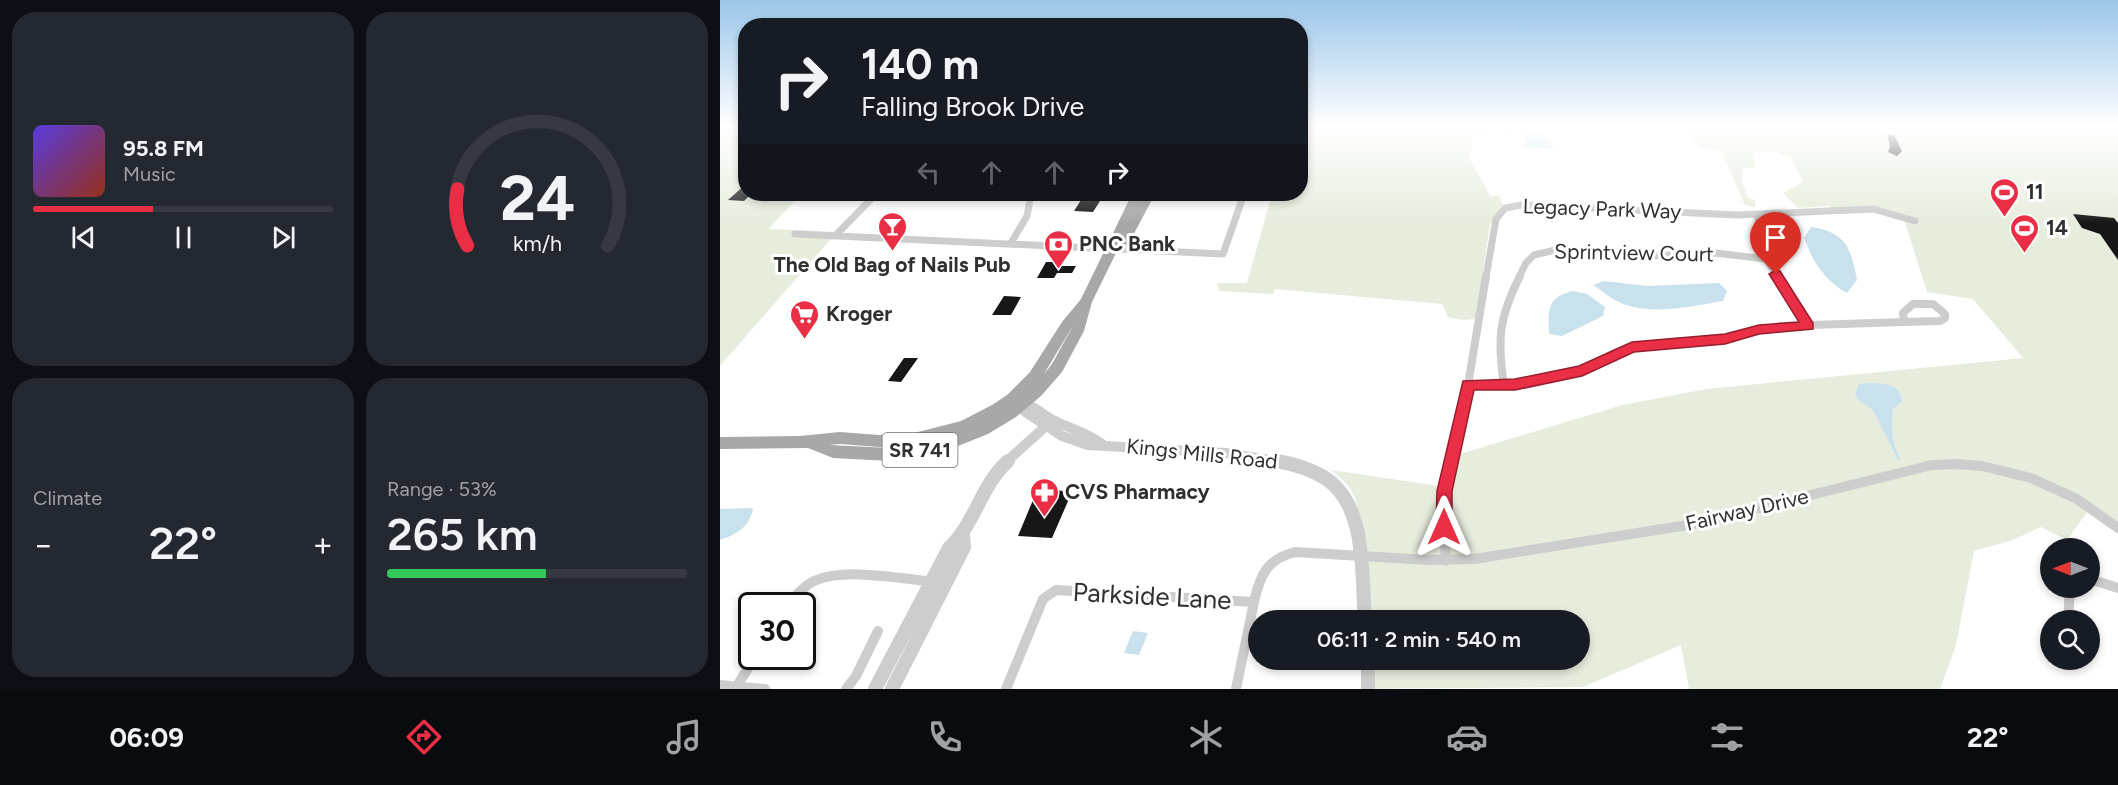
<!DOCTYPE html>
<html lang="en">
<head>
<meta charset="utf-8">
<style>
	body { margin:0; font-family:Figtree,sans-serif; background:#242831; color:#f1f3f6; height:100vh; display:flex; flex-direction:column; font-size:22px; white-space:nowrap }
	* { box-sizing:border-box; margin:0 }
	p { font-size:20px; color:#9ea1a6 }
	.icon { flex:none; width:33px; height:33px; fill:none; stroke:currentColor; stroke-width:2; stroke-linecap:round; stroke-linejoin:round }
	.map { position:relative; flex:1; overflow:hidden }
	.panel { display:flex; flex-direction:column; gap:12px; padding:12px; background:#0d0f14; width:720px }
	.panel>* { flex:none }
	.hud { position:absolute; left:18px; top:18px; width:570px; height:183px; border-radius:24px; box-shadow:0 3px 9px #0003; background:#171b24; color:#f1f3f6; overflow:hidden }
	.needle { width:39px; rotate:270deg }
	.fabs { position:absolute; left:1320px; top:538px; display:grid; gap:12px }
	.fabs a { display:grid; place-items:center; width:60px; height:60px; border-radius:50%; background:#171b24; box-shadow:0 3px 9px #0003; font-size:30px }
	.speed { position:absolute; left:18px; top:592px; display:flex; gap:12px; font-size:30px; font-weight:700; text-align:center }
	.speed>* { display:grid; place-content:center; width:78px; height:78px; border-radius:50%; background:#171b24; box-shadow:0 3px 9px #0003; line-height:1 }
	.speed .limit { border:3px solid #111; border-radius:9px; background:#fff; color:#111 }
	.pin { position:absolute; display:grid; place-items:center; width:51px; height:51px; color:#fff; margin:-62px -26px; border-radius:50% 50% 50% 0; rotate:-45deg; box-shadow:0 0 6px #0007 }
	.pin .icon { rotate:45deg }
	.me { position:absolute; width:66px; margin:-33px; rotate:0deg; stroke-linejoin:round; filter:drop-shadow(0 0 4px #0008) }
	.turn { display:flex; align-items:center; gap:21px; height:126px; padding:0 24px; font-size:27px }
	.turn .icon { width:78px; height:78px; stroke-width:2.5 }
	.turn b { display:block; font-size:42px; line-height:51px }
	.lanes { display:flex; align-items:center; height:57px; padding:0 24px; background:#0003; justify-content:center; gap:30px; direction:ltr }
	.lanes .off { opacity:.35 }
	.big { font-size:45px; font-weight:600; line-height:1.1 }
	.panel .widget { flex:1; display:flex; flex-direction:column; justify-content:center; gap:9px; min-width:0; padding:0 21px; border-radius:24px; background:#242831 }
	.panel .dial { align-items:center; gap:0 }
	.dial svg { height:156px; overflow:visible; fill:none; stroke:#363941; stroke-width:7; stroke-linecap:round; text-anchor:middle }
	.dial text { fill:#f1f3f6; stroke:none }
	.song { display:flex; align-items:center; gap:18px }
	.cover { width:72px; height:72px; border-radius:9px; background:linear-gradient(135deg,hsl(250 70% 55%),hsl(10 70% 35%)) }
	.played { height:6px; border-radius:3px; background:linear-gradient(90deg,#ea2e46 40%,#363941 40%) }
	.keys { display:flex; justify-content:space-around; direction:ltr }
	.heat { display:flex; justify-content:space-between; align-items:center; font-size:33px; direction:ltr }
	.charge { height:9px; border-radius:4px; background:linear-gradient(90deg,#34c759 53%,#363941 0) }
	.panel .tiles { flex:1; display:grid; gap:12px; grid-template-columns:repeat(2,1fr) }
	.trip { position:absolute; left:528px; top:610px; width:342px; height:60px; border-radius:30px; background:#171b24; box-shadow:0 3px 9px #0003; font-weight:600; line-height:60px; text-align:center }
	.tabs { display:flex; height:96px; justify-content:space-around; align-items:center; background:#090b0e; color:#9ea1a6 }
	.tabs .icon { width:42px; height:42px }
	.tabs .current { color:#ea2e46 }
	.tabs b { font-size:27px; color:#f1f3f6 }
	main { display:flex; flex:1; min-height:0 }
	.map>svg:first-child { display:block }
	.green { fill:#e7eddd }
	.water { fill:#c9e1ed }
	.building { fill:#171717 }
	.lines { fill:none; stroke-linecap:round; stroke-linejoin:round }
	.minor-far2 { stroke:#cdcdcd; stroke-width:7 }
	.minor-far1 { stroke:#cdcdcd; stroke-width:8 }
	.minor { stroke:#cdcdcd; stroke-width:10 }
	.tertiary-far1 { stroke:#cdcdcd; stroke-width:10 }
	.tertiary { stroke:#cdcdcd; stroke-width:14 }
	.primary { fill:#a8a8a8; fill-rule:evenodd }
	.route { fill:#ea2e46; stroke:#981e2e; stroke-width:1.5 }
	.labels { text-anchor:middle; stroke-width:6; stroke-linejoin:round; paint-order:stroke }
	.shield { fill:#fff; stroke:#6e6e6e; stroke-width:1.5 }
	.shield-label { font-size:20px; font-weight:bold; fill:#303030 }
	.poi-label { font-size:21px; font-weight:bold; fill:#303030; stroke:#fff; text-anchor:start }
	.street-label { font-size:21px; fill:#303030; stroke:#fff }
	.near-street-label { font-size:26px; fill:#303030; stroke:#fff }
</style>
</head>
<body>
<main>
<section class="panel">
<div class="tiles">
<div class="widget">
<div class="song"><i class="cover"></i><div><b>95.8 FM</b><p>Music</p></div></div>
<div class="played"></div>
<div class="keys"><svg class="icon" aria-label="previous" viewBox="0 0 24 24"><path d="M18 5L8 12l10 7zM5 5v14"/></svg><svg class="icon" aria-label="pause" viewBox="0 0 24 24"><path d="M8 5v14M16 5v14"/></svg><svg class="icon" aria-label="next" viewBox="0 0 24 24"><path d="M6 5l10 7-10 7zM19 5v14"/></svg></div>
</div>
<div class="widget dial"><svg viewBox="0 0 100 80">
<path d="M14 69A42 42 0 1 1 86 69"/>
<path d="M14 69A42 42 0 0 1 9 40" stroke="#ea2e46"/>
<text x="50" y="56" font-size="32" font-weight="700">24</text>
<text x="50" y="72" font-size="11">km/h</text>
</svg></div>
<div class="widget"><p>Climate</p>
<div class="heat"><a>−</a><b class="big">22°</b><a>+</a></div>
</div>
<div class="widget"><p>Range · 53%</p><b class="big">265 km</b><div class="charge"></div></div>
</div>
</section>
<div class="map">
<svg width="1398" height="689" viewBox="0 0 1398 689">
	<rect width="100%" height="100%" fill="#fff"/>
	<path class="green" d="M0,127L25,128L26,194H82L48,229L117,232L0,366Z
		M581,127H781L751,139L753,149L749,157L770,196H779L783,205L770,224L756,319L743,320L728,317L722,304L555,289L553,294L499,291L497,283H527L552,194H580Z
		M953,127H1398V528L1370,508L1347,540L1321,527L1293,540L1254,551L1236,645L1220,689H969L961,645L863,687L648,689V660H860V621H645C643,588 647,517 631,490C626,482 618,476 611,470L719,486L740,454L902,405L987,389L1303,358L1253,299L1207,292L1183,216L1170,212L1111,210L1109,206L1078,208L1063,193L1083,182L1071,158L1056,152H1033L1036,167L1023,169L1022,182L1028,198L1035,200V207L1025,205L1001,151L981,147L964,129Z"/>
	<path class="water" d="M811,131H821L834,149L805,147L804,133Z
		M1091,227C1126,232 1131,248 1137,280L1127,293C1104,280 1093,262 1084,238Z
		M884,281L927,286L999,283L1007,291L1003,301C972,306 931,316 901,303C891,299 882,291 873,285Z
		M853,291L867,294L885,307L883,316L842,336L829,334C828,310 827,297 853,291Z
		M1150,383C1165,384 1181,383 1182,402L1173,409C1171,428 1171,441 1181,460H1178L1153,410L1138,400L1135,394L1139,384Z
		M33,508C30,527 17,534 0,540V509Z
		M413,631L428,633L419,655L404,653Z"/>
	<path class="building" d="M1167,135H1174L1176,138L1182,151L1177,156L1168,152L1170,146Z
		M26,184V194H31L24,201L8,200Z
		M361,200L366,199L380,201L373,212L354,211Z
		M1353,214L1394,218L1398,223V260L1380,234L1362,228Z
		M326,262H342L340,266H356L352,273H337L334,278H317Z
		M284,296L301,297L291,315H272Z
		M184,358H198L181,382L168,381Z
		M318,488L352,492L332,538L298,536Z"/>
	<g class="lines">
		<path class="minor-far2" d="M788,128L793,127
			M1037,215L1046,259L1058,277
			M75,234L503,254L524,194
			M115,236L156,194
			M291,243L307,216L311,194
			M766,277L776,219L785,208L802,205L1017,215L1153,209L1195,221
			M799,277L806,263L814,255L844,248L911,257L995,253L1046,259"/>
		<path class="minor-far1" d="M1057,276L1088,326
			M1193,304H1213L1225,314V318L1220,321L1184,322L1183,313Z
			M748,385H795L862,370L899,351L926,345L1005,339L1060,326L1184,322
			M784,385C777,340 779,317 800,276
			M731,462L748,385L766,276"/>
		<path class="minor" d="M726,561L723,510L732,461
			M1370,579L1398,588
			M534,602C540,575 547,559 575,552L708,560L754,559L974,524L1212,465L1237,464L1262,466L1311,478L1357,499L1398,528
			M67,606C75,597 83,586 94,581C125,567 182,579 215,582
			M1348,621L1350,588
			M0,685L45,689
			M15,689L35,657
			M126,689L136,676L158,631
			M286,689L323,599L336,590L534,602L516,689"/>
		<path class="tertiary-far1" d="M301,404C315,405 322,415 335,421C351,429 368,433 382,444
			M305,406L304,411L342,436L368,445L506,453L563,462
			M286,462L326,426"/>
		<path class="tertiary" d="M557,461C573,464 591,469 605,478C648,505 641,577 645,621
			M648,660V689
			M155,689L229,548C255,524 261,485 288,461
			M172,689L244,547L243,535"/>
		<path class="primary" d="M412,194H435L409,243L397,251L372,302L364,331L342,372L321,396L296,417L268,434L233,448L202,457L170,461L113,458L88,448L0,449V437L80,436L120,432L159,435L194,433L241,421L272,405L287,395L310,372L342,322L361,299ZM354,324L332,364L324,374ZM120,444L159,447L190,446L170,448L109,445Z"/>
	</g>
	<linearGradient id="sky" x2="0" y2="1"><stop stop-color="#9bc6ea"/><stop offset="0.57" stop-color="#fff"/><stop offset="1" stop-color="#fff" stop-opacity="0"/></linearGradient>
	<rect width="1398" height="223" fill="url(#sky)"/>
	<path class="route" d="M1056,270L1060,271L1093,323V329L1039,334L1005,344L914,352L862,376L795,390H754L732,491V527L730,532L724,534L718,532L716,527L717,491L743,381L795,379L859,366L912,342L1005,334L1039,325L1079,322L1049,274Z"/>
	<defs>
		<symbol id="stadium-pin" viewBox="-11 -11 22 30"><path d="M0 17L-7.5 6A9.5 9.5 0 1 1 7.5 6Z" fill="#ea2e46" stroke="#fff"/><path d="M0-5a6.5 5 0 1 0 0 10a6.5 5 0 1 0 0-10ZM-3.5-1.8h7v3.6h-7Z" fill="#fff"/></symbol>
		<symbol id="bar-pin" viewBox="-11 -11 22 30"><path d="M0 17L-7.5 6A9.5 9.5 0 1 1 7.5 6Z" fill="#ea2e46" stroke="#fff"/><path d="M-6-5H6L.8 .8V4.5H3.5V6h-7V4.5H-.8V.8Z" fill="#fff"/></symbol>
		<symbol id="bank-pin" viewBox="-11 -11 22 30"><path d="M0 17L-7.5 6A9.5 9.5 0 1 1 7.5 6Z" fill="#ea2e46" stroke="#fff"/><path d="M-6-4H6V4H-6ZM0-2.3a2.3 2.3 0 1 0 0 4.6a2.3 2.3 0 1 0 0-4.6Z" fill="#fff"/></symbol>
		<symbol id="supermarket-pin" viewBox="-11 -11 22 30"><path d="M0 17L-7.5 6A9.5 9.5 0 1 1 7.5 6Z" fill="#ea2e46" stroke="#fff"/><path d="M-6-5.5h2.5l.6 2H6L4.5 2H-2.5L-4.4-4H-6ZM-1.5 3.2a1.3 1.3 0 1 0 .1 0ZM3 3.2a1.3 1.3 0 1 0 .1 0Z" fill="#fff"/></symbol>
		<symbol id="pharmacy-pin" viewBox="-11 -11 22 30"><path d="M0 17L-7.5 6A9.5 9.5 0 1 1 7.5 6Z" fill="#ea2e46" stroke="#fff"/><path d="M-2-6h4v4h4v4h-4v4h-4v-4h-4v-4h4Z" fill="#fff"/></symbol>
	</defs>
	<g fill-rule="evenodd">
		<use href="#stadium-pin" x="1268" y="176" width="33" height="45"/>
		<use href="#bar-pin" x="156" y="210" width="33" height="45"/>
		<use href="#stadium-pin" x="1288" y="212" width="33" height="45"/>
		<use href="#bank-pin" x="322" y="228" width="33" height="45"/>
		<use href="#supermarket-pin" x="68" y="298" width="33" height="45"/>
		<use href="#pharmacy-pin" x="308" y="476" width="33" height="45"/>
	</g>
	<g class="labels">
		<rect class="shield" x="162.5" y="433" width="75" height="34" rx="4.5"/>
		<g class="shield-label">
			<text x="200" y="457">SR 741</text>
		</g>
		<g class="poi-label">
			<text x="1306" y="199">11</text>
			<text x="1326" y="235">14</text>
			<text x="359" y="251">PNC Bank</text>
			<text x="172" y="272" text-anchor="middle">The Old Bag of Nails Pub</text>
			<text x="106" y="321">Kroger</text>
			<text x="345" y="499">CVS Pharmacy</text>
		</g>
		<g class="street-label">
			<text transform="translate(882 209) rotate(2)" y="7">Legacy Park Way</text>
			<text transform="translate(914 253) rotate(1)" y="7">Sprintview Court</text>
			<text transform="translate(482 454) rotate(6)" y="7">Kings Mills Road</text>
			<text transform="translate(1027 510) rotate(-13)" y="7">Fairway Drive</text>
		</g>
		<g class="near-street-label">
			<text transform="translate(432 596) rotate(3)" y="9">Parkside Lane</text>
		</g>
	</g>
</svg>
<div class="fabs">
<a><svg class="needle" viewBox="-14 -14 28 28"><path d="M0-13l5 13h-10z" fill="#e53935"/><path d="M0 13l5-13h-10z" fill="#9ea1a6"/></svg></a>
<a><svg class="icon" aria-label="search" viewBox="0 0 24 24"><circle cx="10" cy="10" r="6"/><path d="M15 15l6 6"/></svg></a>
</div>
<div class="speed"><div class="limit">30</div></div>
<div class="pin" style="left:1056px;top:274px;background:#d93025"><svg class="icon" aria-label="arrive" viewBox="0 0 24 24"><path d="M6 21V4h12l-3 4 3 4H6"/></svg></div>
<svg class="me" style="left:724px;top:527px" viewBox="-20 -20 40 40"><path d="M0-17L14 15 0 8-14 15z" fill="#ea2e46" stroke="#fff" stroke-width="4"/></svg>
<div class="trip">06:11 · 2 min · 540 m</div>
<div class="hud">
<div class="turn"><svg class="icon" aria-label="right" viewBox="0 0 24 24"><path d="M7 20v-9h11M14 6l5 5-5 5"/></svg><div><b>140 m</b>Falling Brook Drive</div></div>
<div class="lanes"><svg class="icon off" aria-label="left" viewBox="0 0 24 24"><path d="M17 20v-9H6M10 6l-5 5 5 5"/></svg><svg class="icon off" aria-label="ahead" viewBox="0 0 24 24"><path d="M12 20V5M6 11l6-6 6 6"/></svg><svg class="icon off" aria-label="ahead" viewBox="0 0 24 24"><path d="M12 20V5M6 11l6-6 6 6"/></svg><svg class="icon" aria-label="right" viewBox="0 0 24 24"><path d="M7 20v-9h11M14 6l5 5-5 5"/></svg></div>
</div>
</div>
</main>
<nav class="tabs">
<b>06:09</b>
<svg class="icon current" aria-label="directions" viewBox="0 0 24 24"><path d="M12 3l9 9-9 9-9-9zM9 14v-3h6M13 9l2 2-2 2"/></svg>
<svg class="icon" aria-label="music" viewBox="0 0 24 24"><path d="M9 18V5l10-2v13"/><circle cx="6" cy="18" r="3"/><circle cx="16" cy="16" r="3"/></svg>
<svg class="icon" aria-label="phone" viewBox="0 0 24 24"><path d="M5 4h4l2 5-3 2q2 4 5 5l2-3 5 2v4C11 20 4 13 5 4z"/></svg>
<svg class="icon" aria-label="climate" viewBox="0 0 24 24"><path d="M12 3v18M4 7l16 10M4 17L20 7"/></svg>
<svg class="icon" aria-label="car" viewBox="0 0 24 24"><path d="M5 17H2v-5l4-1 3-4h7l3 4 3 1v5h-3M9 17h6M6 11h13"/><circle cx="7" cy="17" r="2"/><circle cx="17" cy="17" r="2"/></svg>
<svg class="icon" aria-label="filters" viewBox="0 0 24 24"><path d="M4 7h16M4 17h16"/><circle cx="9" cy="7" r="2"/><circle cx="15" cy="17" r="2"/></svg>
<b>22°</b>
</nav>
</body>
</html>
